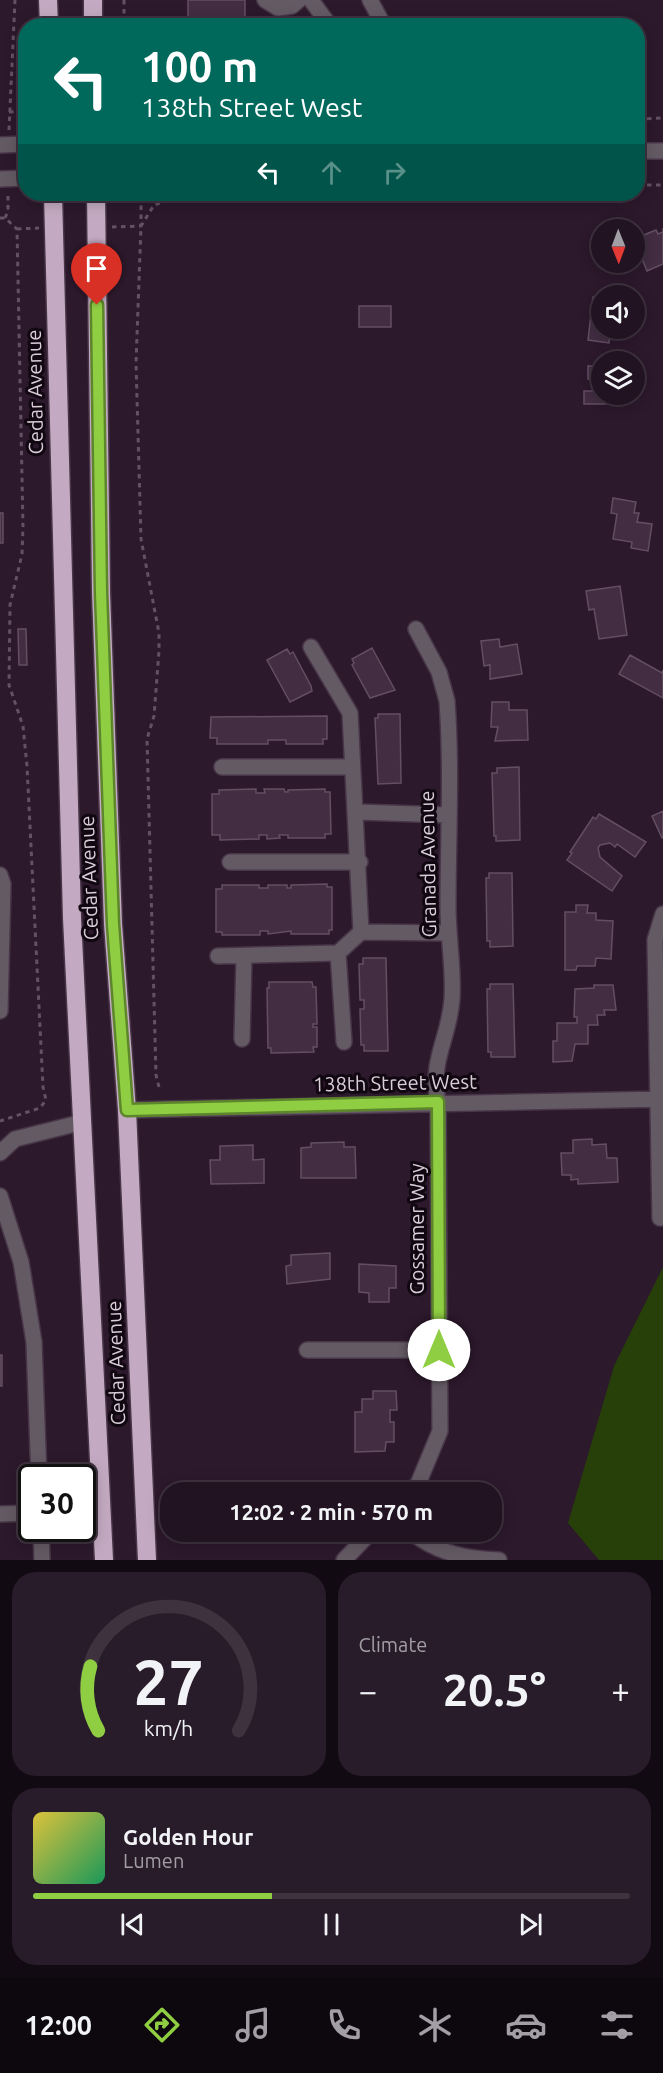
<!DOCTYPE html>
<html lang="en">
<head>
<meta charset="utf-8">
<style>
	body { margin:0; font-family:Ubuntu,sans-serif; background:#291c2a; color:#f1f3f6; height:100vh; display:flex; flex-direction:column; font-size:22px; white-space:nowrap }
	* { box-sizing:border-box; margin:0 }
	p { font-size:20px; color:#a29ea5 }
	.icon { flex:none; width:33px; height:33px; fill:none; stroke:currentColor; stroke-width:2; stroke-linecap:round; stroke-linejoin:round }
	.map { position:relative; height:1560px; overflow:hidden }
	.drawer { display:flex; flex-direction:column; gap:12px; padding:12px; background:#120a12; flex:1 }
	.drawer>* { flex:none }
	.guide { position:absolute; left:18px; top:18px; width:627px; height:183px; border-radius:24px; box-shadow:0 3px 15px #0003,0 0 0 2px #3e323f; background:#00695c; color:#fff; overflow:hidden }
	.needle { width:39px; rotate:179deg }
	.buttons { position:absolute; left:591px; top:219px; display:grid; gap:12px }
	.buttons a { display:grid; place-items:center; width:54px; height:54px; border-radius:50%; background:#211321; box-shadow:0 3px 15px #0003,0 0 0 2px #3e323f; font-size:30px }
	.speed { position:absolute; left:18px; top:1464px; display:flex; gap:12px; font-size:30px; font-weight:700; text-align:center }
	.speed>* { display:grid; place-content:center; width:78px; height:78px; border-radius:50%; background:#211321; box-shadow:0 3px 15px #0003,0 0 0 2px #3e323f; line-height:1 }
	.speed .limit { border:3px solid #111; border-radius:9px; background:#fff; color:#111 }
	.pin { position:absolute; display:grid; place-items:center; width:51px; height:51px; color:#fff; margin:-62px -26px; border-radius:50% 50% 50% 0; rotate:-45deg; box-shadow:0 0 6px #0007 }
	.pin .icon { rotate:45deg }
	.me { position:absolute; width:66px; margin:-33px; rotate:0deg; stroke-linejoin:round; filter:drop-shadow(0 0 4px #0008) }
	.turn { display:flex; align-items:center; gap:21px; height:126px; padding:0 24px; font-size:27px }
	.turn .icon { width:78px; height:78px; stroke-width:2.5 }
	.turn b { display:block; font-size:42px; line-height:51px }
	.lanes { display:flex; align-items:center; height:57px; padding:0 24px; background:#0003; justify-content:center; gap:30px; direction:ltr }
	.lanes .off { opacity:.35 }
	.big { font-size:45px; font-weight:600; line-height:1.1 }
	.drawer .card { flex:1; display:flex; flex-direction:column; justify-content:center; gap:9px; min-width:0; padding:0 21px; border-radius:24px; background:#291c2a }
	.drawer .dial { align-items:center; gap:0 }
	.dial svg { height:156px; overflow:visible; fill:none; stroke:#3e323f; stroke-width:7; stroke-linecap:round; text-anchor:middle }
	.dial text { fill:#f1f3f6; stroke:none }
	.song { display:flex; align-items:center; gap:18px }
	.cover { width:72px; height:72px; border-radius:9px; background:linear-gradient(135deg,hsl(50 70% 55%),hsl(150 70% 35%)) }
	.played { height:6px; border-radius:3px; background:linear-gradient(90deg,#8fcd42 40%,#3e323f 40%) }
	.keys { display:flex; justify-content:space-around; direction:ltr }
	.heat { display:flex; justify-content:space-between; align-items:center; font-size:33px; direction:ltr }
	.drawer .tiles { flex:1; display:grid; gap:12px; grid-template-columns:1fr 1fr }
	.card:last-child { grid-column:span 2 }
	.trip { position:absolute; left:160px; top:1482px; width:342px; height:60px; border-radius:24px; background:#211321; box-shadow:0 3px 15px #0003,0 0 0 2px #3e323f; font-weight:600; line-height:60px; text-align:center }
	.menu { display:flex; height:96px; justify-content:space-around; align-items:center; background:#0d080d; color:#a29ea5 }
	.menu .icon { width:42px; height:42px }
	.menu .on { color:#8fcd42 }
	.menu b { font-size:27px; color:#f1f3f6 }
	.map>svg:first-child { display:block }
	.green { fill:#273f08 }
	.building { fill:#422d42; stroke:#644e64; stroke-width:1.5 }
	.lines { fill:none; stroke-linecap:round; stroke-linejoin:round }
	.minor-casing { stroke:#483648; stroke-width:18 }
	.highway-casing { stroke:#483648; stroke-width:21 }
	.path { stroke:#635263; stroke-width:3; stroke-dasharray:4.5 4.5; stroke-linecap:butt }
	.minor { stroke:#645a64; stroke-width:15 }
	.highway { stroke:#c3aac2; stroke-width:18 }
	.route-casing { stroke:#5d852b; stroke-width:15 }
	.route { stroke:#8fcd42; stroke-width:10 }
	.labels { text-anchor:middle; stroke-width:6; stroke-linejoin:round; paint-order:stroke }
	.street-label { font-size:20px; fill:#dacdd9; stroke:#100710 }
</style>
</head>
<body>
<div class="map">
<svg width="663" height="1560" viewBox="0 0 663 1560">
	<rect width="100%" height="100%" fill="#2c192c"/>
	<path class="green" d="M663,1267V1560H599L568,1523L614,1366Z"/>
	<path class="building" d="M188,0H245V26H188Z
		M663,228V264L647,271L634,239L656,230L658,234L663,232Z
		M593,297L602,298V328H610L609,343L588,340Z
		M359,306H391V327H359Z
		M634,364H640V394H634Z
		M588,366H602V394H617V404H584V391H594V379H588Z
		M613,498L636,502L634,513H639L637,522L652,524L648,551L631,548L632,542L613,539L617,514L611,513Z
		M0,513H3V543H0Z
		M620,586L627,635L599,639L594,609L589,610L586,591Z
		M18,629H26L27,665H19Z
		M499,639L500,647L517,644L522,674L490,679V665L484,666L481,641Z
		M372,648L395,690L370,698L352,665L354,663L352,659Z
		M287,649L290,654L293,652L311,686L312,691L290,702L267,660Z
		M630,655L662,673L663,670V698L619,674Z
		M492,702H509V710H527L528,740L495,741L498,727H491Z
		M378,714H400L401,783L378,784L375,718H378Z
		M327,716V739H323V744H286V740H268V744H217V738H210L211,717Z
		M519,767L520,840L496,841V836H494L492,773H497V768Z
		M256,789V793H265L264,789H284L285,792H288V790L325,789V792H330L331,834H325V838H288V835H279L280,838L267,839V835H259V839L220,840V835H212V794H219V790Z
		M663,811V837L662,838L652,816Z
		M599,814L646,842L635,857L617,844L615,847L610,843L600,845L598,848L600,857L622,876L612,891L567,860L572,853L570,852L593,817L596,819Z
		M489,873H512L513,946L490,947V941H487L486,878H489Z
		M327,884V887H332V930H329V934H291V931L268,934V931H260V935H222V932H216V889H222V885H259V888H268V885H287V888H291V885Z
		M576,905H588L587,913H596V920L613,921L611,959L596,958L595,966H577L576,970H565V912H576Z
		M363,958H386L388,1051H364V1045H361L360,1009H364V1000H360L359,964H363Z
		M269,982H312L313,987H316L317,1024H313V1027H317V1047H313L314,1052L271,1053V1048H268L267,988H269Z
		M490,984H513L515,1057H491V1052H488L487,989H490Z
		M594,985H613L616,1010H604L605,1015H597L598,1025H588V1044H575L572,1061L553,1062V1041H557V1023H577V1017H574L575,989L594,988Z
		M592,1139V1145L606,1144L607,1158H617L618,1182L578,1184V1179L571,1180V1175H562L561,1153H573V1140Z
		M344,1142V1147H355L356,1178H301V1148L311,1147V1143Z
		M253,1145V1160L264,1159V1183L211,1184L210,1160H220V1146Z
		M330,1253V1279L287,1284L286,1266L291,1265V1255Z
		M359,1264L396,1266V1288H389V1302H369V1293L359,1292Z
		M0,1355H2V1386H0Z
		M373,1391H396L397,1410H390V1422H394V1442H386L385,1451L355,1452V1412H362V1399H373Z"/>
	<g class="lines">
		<defs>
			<path id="minor" d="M265,0L278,8L292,6L299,0
				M311,0L330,26
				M370,0L384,26
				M0,145L26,144
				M638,151H663
				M0,179L26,178
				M311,647L350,713L361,932L338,953L344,1042
				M222,767H352
				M357,812L448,815
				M230,862H360
				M0,875L3,884L0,1011
				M361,932L448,933
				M218,956L338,953
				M242,1039L244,956
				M127,1110L663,1099
				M0,1153L15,1139L83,1122
				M0,1196L21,1262L34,1342L39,1478
				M660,1218L655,940L663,914
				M307,1350H439
				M409,1492L418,1484L440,1431L438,1102C430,1058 449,1040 452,999C454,969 448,938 448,907C448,839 452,769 447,701L439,672L416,629
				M0,1514L32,1513
				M41,1528L42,1560
				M411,1532C437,1553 466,1559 499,1560
				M344,1560L371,1532"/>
			<path id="highway" d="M48,0L49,26
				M93,0V26
				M53,194L72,918L104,1560
				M96,194L101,592L113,924L127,1110L147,1560"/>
		</defs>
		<use href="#minor" class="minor-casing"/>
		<use href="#highway" class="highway-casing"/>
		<path class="path" d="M124,0V26
			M9,112L26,111
			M638,119L663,118
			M9,130L15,0
			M638,185H663
			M0,218H5L17,229L23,527L22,554L10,605L9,685L23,726L27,766L43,1087L46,1100L40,1108L0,1121
			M5,218L8,211V193
			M112,227L141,226V194
			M17,229L39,228
			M159,1087L156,1075L147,739L154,716L159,651V633L141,539L136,363L141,226L154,205L189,194H213"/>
		<use href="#minor" class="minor"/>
		<use href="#highway" class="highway"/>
	</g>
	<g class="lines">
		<defs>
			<path id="route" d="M97,305L101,592L113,924L127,1110L438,1102L439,1350"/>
		</defs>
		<use href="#route" class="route-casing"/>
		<use href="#route" class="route"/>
	</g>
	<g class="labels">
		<g class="street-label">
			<text transform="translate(35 392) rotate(-91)" y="7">Cedar Avenue</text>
			<text transform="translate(428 864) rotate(-91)" y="7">Granada Avenue</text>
			<text transform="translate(89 878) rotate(-92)" y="7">Cedar Avenue</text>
			<text transform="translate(395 1083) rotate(-1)" y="7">138th Street West</text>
			<text transform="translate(417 1229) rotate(-90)" y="7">Gossamer Way</text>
			<text transform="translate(116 1363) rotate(-92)" y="7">Cedar Avenue</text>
		</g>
	</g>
</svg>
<div class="buttons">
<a><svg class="needle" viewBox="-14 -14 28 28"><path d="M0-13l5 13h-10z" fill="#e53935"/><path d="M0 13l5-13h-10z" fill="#a29ea5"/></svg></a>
<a><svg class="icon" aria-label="sound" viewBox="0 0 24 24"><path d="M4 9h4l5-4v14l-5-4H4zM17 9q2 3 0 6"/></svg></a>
<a><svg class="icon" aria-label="layers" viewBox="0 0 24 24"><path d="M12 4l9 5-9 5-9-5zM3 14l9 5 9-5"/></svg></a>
</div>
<div class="speed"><div class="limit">30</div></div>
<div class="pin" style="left:97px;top:305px;background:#d93025"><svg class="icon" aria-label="arrive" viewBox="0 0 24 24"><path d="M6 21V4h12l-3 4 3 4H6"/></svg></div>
<svg class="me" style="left:439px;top:1350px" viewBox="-20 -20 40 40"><circle r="19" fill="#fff"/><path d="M0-13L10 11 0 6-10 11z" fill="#8fcd42"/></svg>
<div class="trip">12:02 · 2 min · 570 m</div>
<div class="guide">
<div class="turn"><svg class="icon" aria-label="left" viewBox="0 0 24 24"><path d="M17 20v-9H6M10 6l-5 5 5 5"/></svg><div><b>100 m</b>138th Street West</div></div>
<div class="lanes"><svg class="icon" aria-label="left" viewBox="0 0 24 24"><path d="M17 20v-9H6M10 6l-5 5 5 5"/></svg><svg class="icon off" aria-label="ahead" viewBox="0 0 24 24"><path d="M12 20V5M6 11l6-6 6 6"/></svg><svg class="icon off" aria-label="right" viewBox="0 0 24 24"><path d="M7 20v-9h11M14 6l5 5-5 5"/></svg></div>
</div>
</div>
<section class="drawer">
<div class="tiles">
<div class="card dial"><svg viewBox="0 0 100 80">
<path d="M14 69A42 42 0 1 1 86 69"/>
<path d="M14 69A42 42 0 0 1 10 36" stroke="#8fcd42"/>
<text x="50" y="56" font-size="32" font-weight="700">27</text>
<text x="50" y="72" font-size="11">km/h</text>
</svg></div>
<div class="card"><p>Climate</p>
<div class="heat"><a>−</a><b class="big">20.5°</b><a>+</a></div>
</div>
<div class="card">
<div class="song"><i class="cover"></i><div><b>Golden Hour</b><p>Lumen</p></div></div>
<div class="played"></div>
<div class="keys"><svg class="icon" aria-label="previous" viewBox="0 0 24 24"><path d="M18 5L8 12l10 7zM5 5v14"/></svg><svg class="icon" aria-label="pause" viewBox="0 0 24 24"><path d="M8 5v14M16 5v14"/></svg><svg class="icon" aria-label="next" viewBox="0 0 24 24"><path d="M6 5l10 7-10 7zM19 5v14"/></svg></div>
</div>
</div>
</section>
<nav class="menu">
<b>12:00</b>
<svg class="icon on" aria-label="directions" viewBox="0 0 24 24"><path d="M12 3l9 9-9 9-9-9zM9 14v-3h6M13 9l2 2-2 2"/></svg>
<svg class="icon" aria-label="music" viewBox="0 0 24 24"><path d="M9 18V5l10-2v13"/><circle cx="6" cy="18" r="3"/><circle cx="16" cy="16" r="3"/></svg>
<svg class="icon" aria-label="phone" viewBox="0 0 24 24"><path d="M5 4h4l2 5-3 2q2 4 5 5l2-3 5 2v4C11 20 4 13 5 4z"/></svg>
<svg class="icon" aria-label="climate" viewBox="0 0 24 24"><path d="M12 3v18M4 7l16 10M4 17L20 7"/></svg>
<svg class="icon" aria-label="car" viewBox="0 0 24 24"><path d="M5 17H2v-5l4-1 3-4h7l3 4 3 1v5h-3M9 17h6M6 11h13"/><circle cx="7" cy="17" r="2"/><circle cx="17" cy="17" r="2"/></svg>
<svg class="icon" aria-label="filters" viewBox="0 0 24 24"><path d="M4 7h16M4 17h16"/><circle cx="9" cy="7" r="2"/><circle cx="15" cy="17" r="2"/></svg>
</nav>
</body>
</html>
